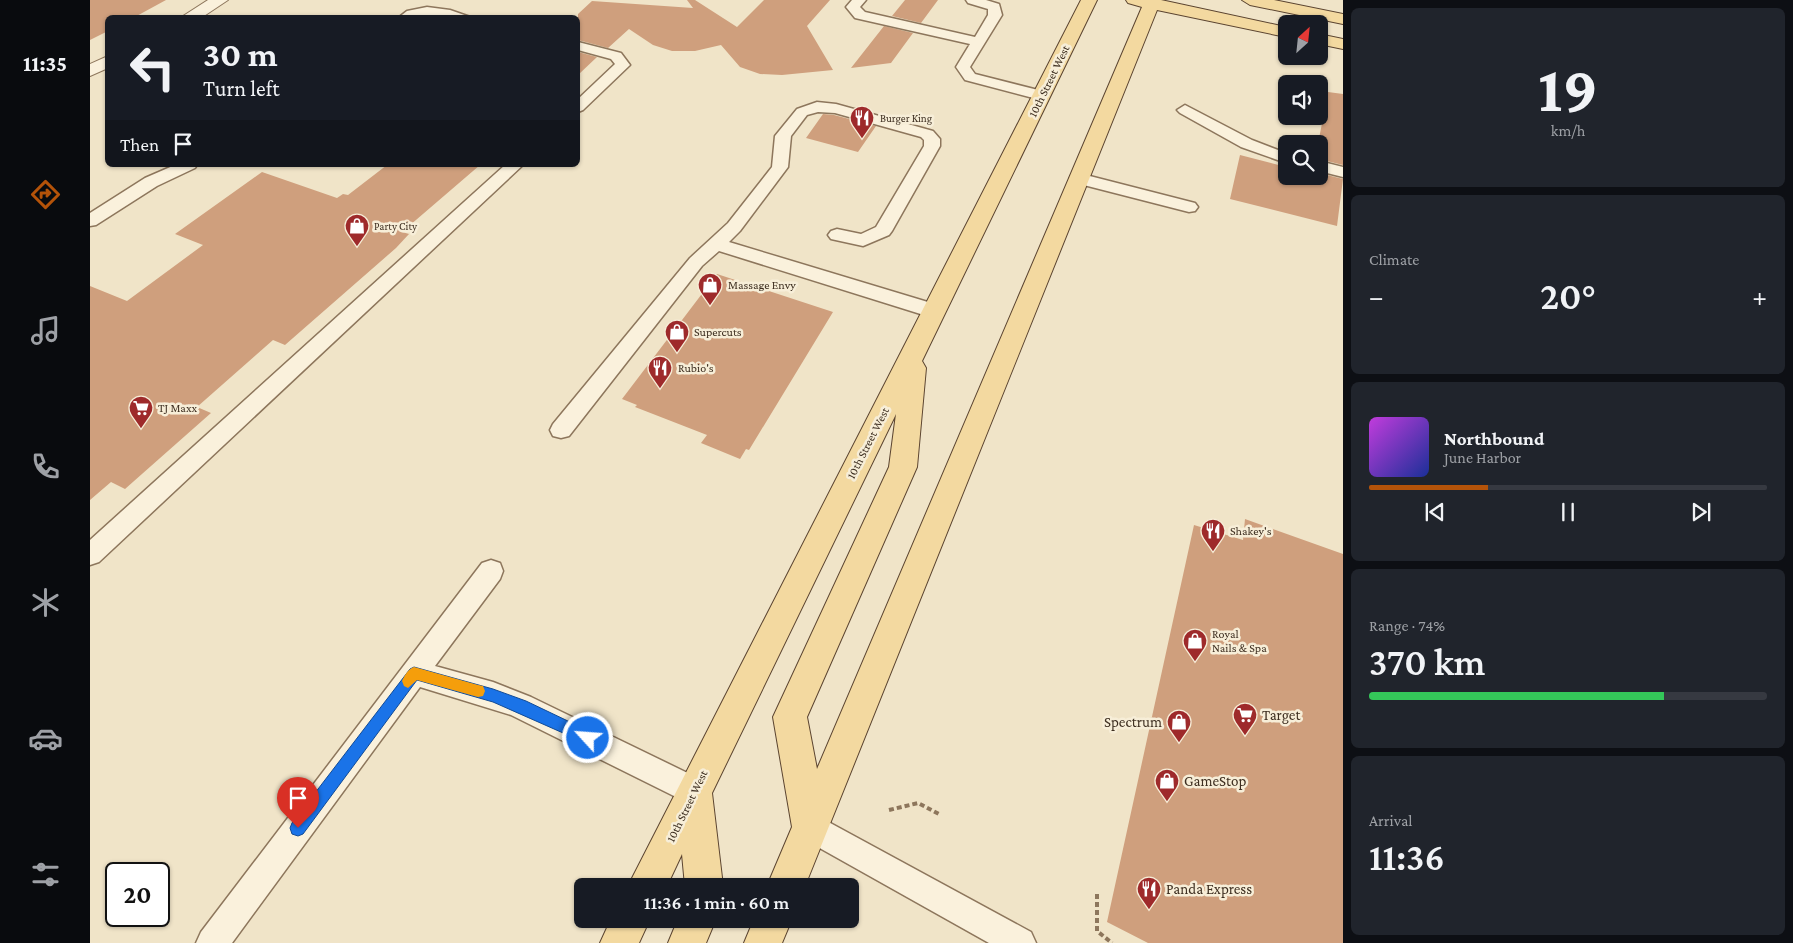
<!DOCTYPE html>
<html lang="en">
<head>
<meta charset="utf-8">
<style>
	body { margin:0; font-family:"Crimson Pro",serif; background:#20242c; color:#f1f3f6; height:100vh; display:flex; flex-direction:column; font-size:19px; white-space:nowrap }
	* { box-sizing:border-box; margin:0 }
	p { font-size:16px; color:#9ea1a6 }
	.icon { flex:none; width:28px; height:28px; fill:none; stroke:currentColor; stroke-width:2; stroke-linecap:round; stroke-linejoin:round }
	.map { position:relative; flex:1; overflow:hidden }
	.sheet { display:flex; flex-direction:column; gap:8px; padding:8px; background:#0d0f14; width:450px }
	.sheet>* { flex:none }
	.banner { position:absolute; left:15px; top:15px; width:475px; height:152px; border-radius:8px; box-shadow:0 1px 4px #0004; background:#171b24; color:#f1f3f6; overflow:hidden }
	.needle { width:32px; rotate:27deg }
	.fabs { position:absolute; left:1188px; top:15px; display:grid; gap:10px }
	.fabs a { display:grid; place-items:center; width:50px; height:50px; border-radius:8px; background:#171b24; box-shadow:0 1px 4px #0004; font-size:25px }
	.speed { position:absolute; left:15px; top:862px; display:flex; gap:10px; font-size:25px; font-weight:700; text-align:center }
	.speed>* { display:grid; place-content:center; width:65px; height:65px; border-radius:50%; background:#171b24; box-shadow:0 1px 4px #0004; line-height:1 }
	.speed .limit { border:2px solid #111; border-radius:8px; background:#fff; color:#111 }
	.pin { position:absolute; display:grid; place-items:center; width:42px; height:42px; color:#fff; margin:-51px -21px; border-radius:50% 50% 50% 0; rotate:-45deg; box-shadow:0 0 5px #0007 }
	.pin .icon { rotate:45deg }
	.me { position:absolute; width:55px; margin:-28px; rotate:296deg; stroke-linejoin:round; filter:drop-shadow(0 0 4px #0008) }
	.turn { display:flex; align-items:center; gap:18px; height:105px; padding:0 15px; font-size:22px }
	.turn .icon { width:65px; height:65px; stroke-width:2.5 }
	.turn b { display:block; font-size:35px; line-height:42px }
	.then { display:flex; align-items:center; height:48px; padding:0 15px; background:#0003; gap:10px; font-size:19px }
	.big { font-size:38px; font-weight:600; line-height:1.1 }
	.sheet .tile { flex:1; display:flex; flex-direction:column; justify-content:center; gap:8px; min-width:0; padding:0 18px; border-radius:8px; background:#20242c }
	.sheet .dial { align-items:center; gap:0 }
	.dial b { font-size:65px; line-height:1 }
	.song { display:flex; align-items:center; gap:15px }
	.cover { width:60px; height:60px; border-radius:8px; background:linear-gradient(135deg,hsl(290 70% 55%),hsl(230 70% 35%)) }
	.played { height:5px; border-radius:2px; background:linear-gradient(90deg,#b45309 30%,#363941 30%) }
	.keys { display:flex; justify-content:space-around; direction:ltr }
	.heat { display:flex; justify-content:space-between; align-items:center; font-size:28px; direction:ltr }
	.charge { height:8px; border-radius:4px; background:linear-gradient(90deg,#34c759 74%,#363941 0) }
	.trip { position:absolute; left:484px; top:878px; width:285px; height:50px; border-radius:8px; background:#171b24; box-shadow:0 1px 4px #0004; font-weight:600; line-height:50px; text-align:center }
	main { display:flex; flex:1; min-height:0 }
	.tabs { display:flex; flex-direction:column; width:90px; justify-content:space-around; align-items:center; background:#090b0e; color:#9ea1a6 }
	.tabs .icon { width:35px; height:35px }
	.tabs .current { color:#b45309 }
	.tabs b { font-size:22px; color:#f1f3f6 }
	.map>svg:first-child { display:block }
	.building { fill:#cf9f7d }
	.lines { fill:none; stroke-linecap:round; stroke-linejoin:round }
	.service-casing { stroke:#8d765c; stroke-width:3 }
	.minor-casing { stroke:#8d765c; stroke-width:2 }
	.primary-casing { stroke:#5b4430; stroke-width:2 }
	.path { stroke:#8d765c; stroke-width:4; stroke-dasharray:5 3; stroke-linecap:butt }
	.service { fill:#faf1dc; fill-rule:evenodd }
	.minor { fill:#faf1dc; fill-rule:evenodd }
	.primary { fill:#f3d9a0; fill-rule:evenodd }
	.route { fill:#1a73e8; stroke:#114b97 }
	.slow { fill:#f59e0b }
	.labels { text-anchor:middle; stroke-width:5; stroke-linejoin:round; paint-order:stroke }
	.far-poi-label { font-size:11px; fill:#3d2e20; stroke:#f7eed8; text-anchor:start }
	.street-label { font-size:12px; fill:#3d2e20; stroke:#f7eed8 }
	.poi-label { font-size:12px; fill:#3d2e20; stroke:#f7eed8; text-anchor:start }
	.near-poi-label { font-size:15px; fill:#3d2e20; stroke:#f7eed8; text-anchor:start }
</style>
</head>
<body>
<main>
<nav class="tabs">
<b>11:35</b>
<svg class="icon current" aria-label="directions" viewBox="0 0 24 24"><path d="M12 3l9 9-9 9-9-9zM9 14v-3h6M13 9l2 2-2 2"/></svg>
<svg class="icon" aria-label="music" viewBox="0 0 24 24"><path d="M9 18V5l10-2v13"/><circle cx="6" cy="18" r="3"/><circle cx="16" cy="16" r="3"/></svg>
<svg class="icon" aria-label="phone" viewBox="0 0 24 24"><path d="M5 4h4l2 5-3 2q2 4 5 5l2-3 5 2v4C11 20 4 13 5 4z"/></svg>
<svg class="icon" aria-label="climate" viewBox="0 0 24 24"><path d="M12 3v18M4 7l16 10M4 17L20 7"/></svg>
<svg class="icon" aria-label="car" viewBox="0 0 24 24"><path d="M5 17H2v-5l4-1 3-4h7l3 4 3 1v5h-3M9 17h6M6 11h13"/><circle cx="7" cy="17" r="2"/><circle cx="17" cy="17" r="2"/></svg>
<svg class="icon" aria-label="filters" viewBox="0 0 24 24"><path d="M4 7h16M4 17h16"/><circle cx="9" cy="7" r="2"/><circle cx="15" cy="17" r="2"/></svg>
</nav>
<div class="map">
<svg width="1253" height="943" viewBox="0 0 1253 943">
	<rect width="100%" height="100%" fill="#f0e4c8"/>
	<path class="building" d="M0,0H76L43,18H18V31L0,40Z
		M597,0H605L647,27L674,0H740L717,26L743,70L692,75L670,74L650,67L631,45L605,51H582L563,45L539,29L518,48L488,40V14L502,1L603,8Z
		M815,0H848L831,23L802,16Z
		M794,26L823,33L801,63L761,68Z
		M488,52L507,57L488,75Z
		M1238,92L1253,94V165L1229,159L1228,144Z
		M733,114L744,115L786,126L768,152L716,138Z
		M1150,155L1196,167V176H1229V173L1253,179L1247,226L1140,199Z
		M297,165H390L312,232L319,234L306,248L195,345L183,340L107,407L121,413L35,489L21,482L0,500V286L37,301L113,245L85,234L172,172L247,198L253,194L258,195Z
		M627,274L743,312L659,450L656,449L650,459L611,443L617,435L545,407L547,405L532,399Z
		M1155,519L1253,554V943H1058L1017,922L1104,525L1153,540Z"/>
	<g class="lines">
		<defs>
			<path id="service" d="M762,0H776L770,7L775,12L885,37L898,15V9L878,3L876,0H896L909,4L912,15L880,67L885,74L956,92L959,95L951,100L875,80L866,67L880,44L765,18L756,7Z
				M337,7L360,10L383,18L337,15L308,18L317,11Z
				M488,42L531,53L540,65L493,110L488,112V99L525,64L521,59L488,50Z
				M727,102L746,104L843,131L850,139V146L802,231L799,235L773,246L741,239L738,235L741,231L747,229L771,234L786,227L834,146V140L831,137L745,113L728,112L717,115L701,136L698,167L650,231L639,242L851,306L854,311L851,316L844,318L837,316L629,251L612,266L479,436L471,438L463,436L460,430L463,424L600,258L638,223L682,167L685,136L707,109Z
				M1095,105L1162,140L1196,153V163L1151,147L1090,113L1087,110Z
				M1229,161L1253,167V177L1229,171Z
				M85,165H107L105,168L67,186L6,225L0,226V213L55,178Z
				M415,165H433L9,562L0,565V540Z
				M988,173L1105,203L1108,207L1105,211L1099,212L982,182L980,178L982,174Z
				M401,560L410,563L413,571L410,579L345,666L403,682L441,697L614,781L618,791L614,801L604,805L594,801L421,715L330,687L142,943H106L111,932L392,563Z
				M720,812L941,932L946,943H899L710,837L705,827L710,817Z"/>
			<path id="minor" d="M118,0H138L111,18H90Z
				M18,56V68L0,76V64Z"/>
			<path id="primary" d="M991,0H1007L832,361L836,368L827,467L717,717L727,769L1052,7L1038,3L1036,0H1071L1196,27V37L1067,10L715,886H677L702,827L683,717L799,467L806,414L622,793L633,886H595L592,854L577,886H538Z
				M1152,0H1184L1253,14V24L1160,5Z
				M1229,34L1253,39V49L1229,44Z
				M521,919H560L549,943H510Z
				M588,919H626L616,943H578Z
				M664,919H702L692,943H654Z"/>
		</defs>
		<use href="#service" class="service-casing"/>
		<use href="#minor" class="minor-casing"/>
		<use href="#primary" class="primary-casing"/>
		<path class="path" d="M799,810L828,803L851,815
			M1007,894V931L1022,943"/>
		<use href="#service" class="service"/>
		<use href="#minor" class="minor"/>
		<use href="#primary" class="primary"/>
	</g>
	<path class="route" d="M324,667L403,689L436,701L503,733L505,738L503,742L498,744L403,702L327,680L213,834L208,836L202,834L200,828L202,823L320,669Z"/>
	<path class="slow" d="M324,667L388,685L393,686L395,691L393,696L388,697L327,680L318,688L314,686L312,681C315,675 318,669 324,667Z"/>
	<defs>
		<symbol id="restaurant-pin" viewBox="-11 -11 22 30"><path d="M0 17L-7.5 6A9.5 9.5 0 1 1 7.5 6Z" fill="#9e2a2b" stroke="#f7eed8"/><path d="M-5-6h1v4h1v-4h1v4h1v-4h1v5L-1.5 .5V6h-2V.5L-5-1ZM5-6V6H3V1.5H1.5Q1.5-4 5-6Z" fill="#fff"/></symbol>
		<symbol id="shop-pin" viewBox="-11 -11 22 30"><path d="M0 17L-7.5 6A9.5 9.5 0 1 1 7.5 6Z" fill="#9e2a2b" stroke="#f7eed8"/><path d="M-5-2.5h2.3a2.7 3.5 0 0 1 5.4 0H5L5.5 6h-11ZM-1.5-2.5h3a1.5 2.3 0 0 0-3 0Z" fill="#fff"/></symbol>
		<symbol id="supermarket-pin" viewBox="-11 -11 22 30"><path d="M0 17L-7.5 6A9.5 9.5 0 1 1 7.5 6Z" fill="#9e2a2b" stroke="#f7eed8"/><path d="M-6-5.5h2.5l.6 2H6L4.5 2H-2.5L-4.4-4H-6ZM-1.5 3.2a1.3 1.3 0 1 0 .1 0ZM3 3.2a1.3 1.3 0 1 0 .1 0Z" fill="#fff"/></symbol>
	</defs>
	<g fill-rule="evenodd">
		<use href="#restaurant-pin" x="758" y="104" width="28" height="38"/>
		<use href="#shop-pin" x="253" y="212" width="28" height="38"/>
		<use href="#shop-pin" x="606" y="271" width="28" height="38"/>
		<use href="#shop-pin" x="573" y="318" width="28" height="38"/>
		<use href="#restaurant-pin" x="556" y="354" width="28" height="38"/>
		<use href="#supermarket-pin" x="37" y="394" width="28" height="38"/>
		<use href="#restaurant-pin" x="1109" y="517" width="28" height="38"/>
		<use href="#shop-pin" x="1091" y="627" width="28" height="38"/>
		<use href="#supermarket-pin" x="1141" y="701" width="28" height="38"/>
		<use href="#shop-pin" x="1075" y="708" width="28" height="38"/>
		<use href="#shop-pin" x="1063" y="767" width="28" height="38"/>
		<use href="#restaurant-pin" x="1045" y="875" width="28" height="38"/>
	</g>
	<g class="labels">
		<g class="far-poi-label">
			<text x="790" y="122">Burger King</text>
			<text x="284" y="230">Party City</text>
		</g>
		<g class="street-label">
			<text transform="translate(959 81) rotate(-64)" y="4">10th Street West</text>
			<text transform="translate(778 443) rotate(-63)" y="4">10th Street West</text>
			<text transform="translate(597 806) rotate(-64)" y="4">10th Street West</text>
		</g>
		<g class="poi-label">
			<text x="638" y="289">Massage Envy</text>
			<text x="604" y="336">Supercuts</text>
			<text x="588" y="372">Rubio's</text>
			<text x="68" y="412">TJ Maxx</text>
			<text x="1140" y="535">Shakey's</text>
			<text x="1122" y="638">Royal<tspan x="1122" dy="14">Nails &amp; Spa</tspan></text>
		</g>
		<g class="near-poi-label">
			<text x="1172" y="720">Target</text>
			<text x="1072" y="727" text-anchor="end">Spectrum</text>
			<text x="1094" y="786">GameStop</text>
			<text x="1076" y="894">Panda Express</text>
		</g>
	</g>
</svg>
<div class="fabs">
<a><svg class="needle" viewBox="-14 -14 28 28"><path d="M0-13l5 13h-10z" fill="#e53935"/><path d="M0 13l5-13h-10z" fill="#9ea1a6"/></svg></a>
<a><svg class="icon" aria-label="sound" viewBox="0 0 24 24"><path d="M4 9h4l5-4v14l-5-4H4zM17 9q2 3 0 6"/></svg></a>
<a><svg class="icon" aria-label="search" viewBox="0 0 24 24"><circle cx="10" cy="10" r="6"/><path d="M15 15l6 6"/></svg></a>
</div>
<div class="speed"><div class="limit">20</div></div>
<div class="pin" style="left:208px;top:828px;background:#d93025"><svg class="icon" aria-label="arrive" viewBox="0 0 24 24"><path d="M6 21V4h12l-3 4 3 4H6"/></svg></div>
<svg class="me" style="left:498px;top:738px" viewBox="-20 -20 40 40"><circle r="17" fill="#1a73e8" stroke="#fff" stroke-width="3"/><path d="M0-11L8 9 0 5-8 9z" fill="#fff"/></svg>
<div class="trip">11:36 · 1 min · 60 m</div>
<div class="banner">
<div class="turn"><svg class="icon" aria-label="left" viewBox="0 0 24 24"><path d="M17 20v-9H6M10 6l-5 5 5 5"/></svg><div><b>30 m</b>Turn left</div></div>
<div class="then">Then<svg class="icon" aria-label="arrive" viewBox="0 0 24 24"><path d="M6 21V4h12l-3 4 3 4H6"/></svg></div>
</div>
</div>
<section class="sheet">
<div class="tile dial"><b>19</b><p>km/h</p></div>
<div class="tile"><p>Climate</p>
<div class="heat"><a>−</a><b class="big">20°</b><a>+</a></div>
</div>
<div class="tile">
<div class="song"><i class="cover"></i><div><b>Northbound</b><p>June Harbor</p></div></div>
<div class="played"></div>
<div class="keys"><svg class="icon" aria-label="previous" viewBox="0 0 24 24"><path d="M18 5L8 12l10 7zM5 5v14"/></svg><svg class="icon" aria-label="pause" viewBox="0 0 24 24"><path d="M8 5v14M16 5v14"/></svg><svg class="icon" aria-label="next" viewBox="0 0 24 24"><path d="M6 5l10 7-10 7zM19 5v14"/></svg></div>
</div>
<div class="tile"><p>Range · 74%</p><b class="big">370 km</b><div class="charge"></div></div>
<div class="tile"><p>Arrival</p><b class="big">11:36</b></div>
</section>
</main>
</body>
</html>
